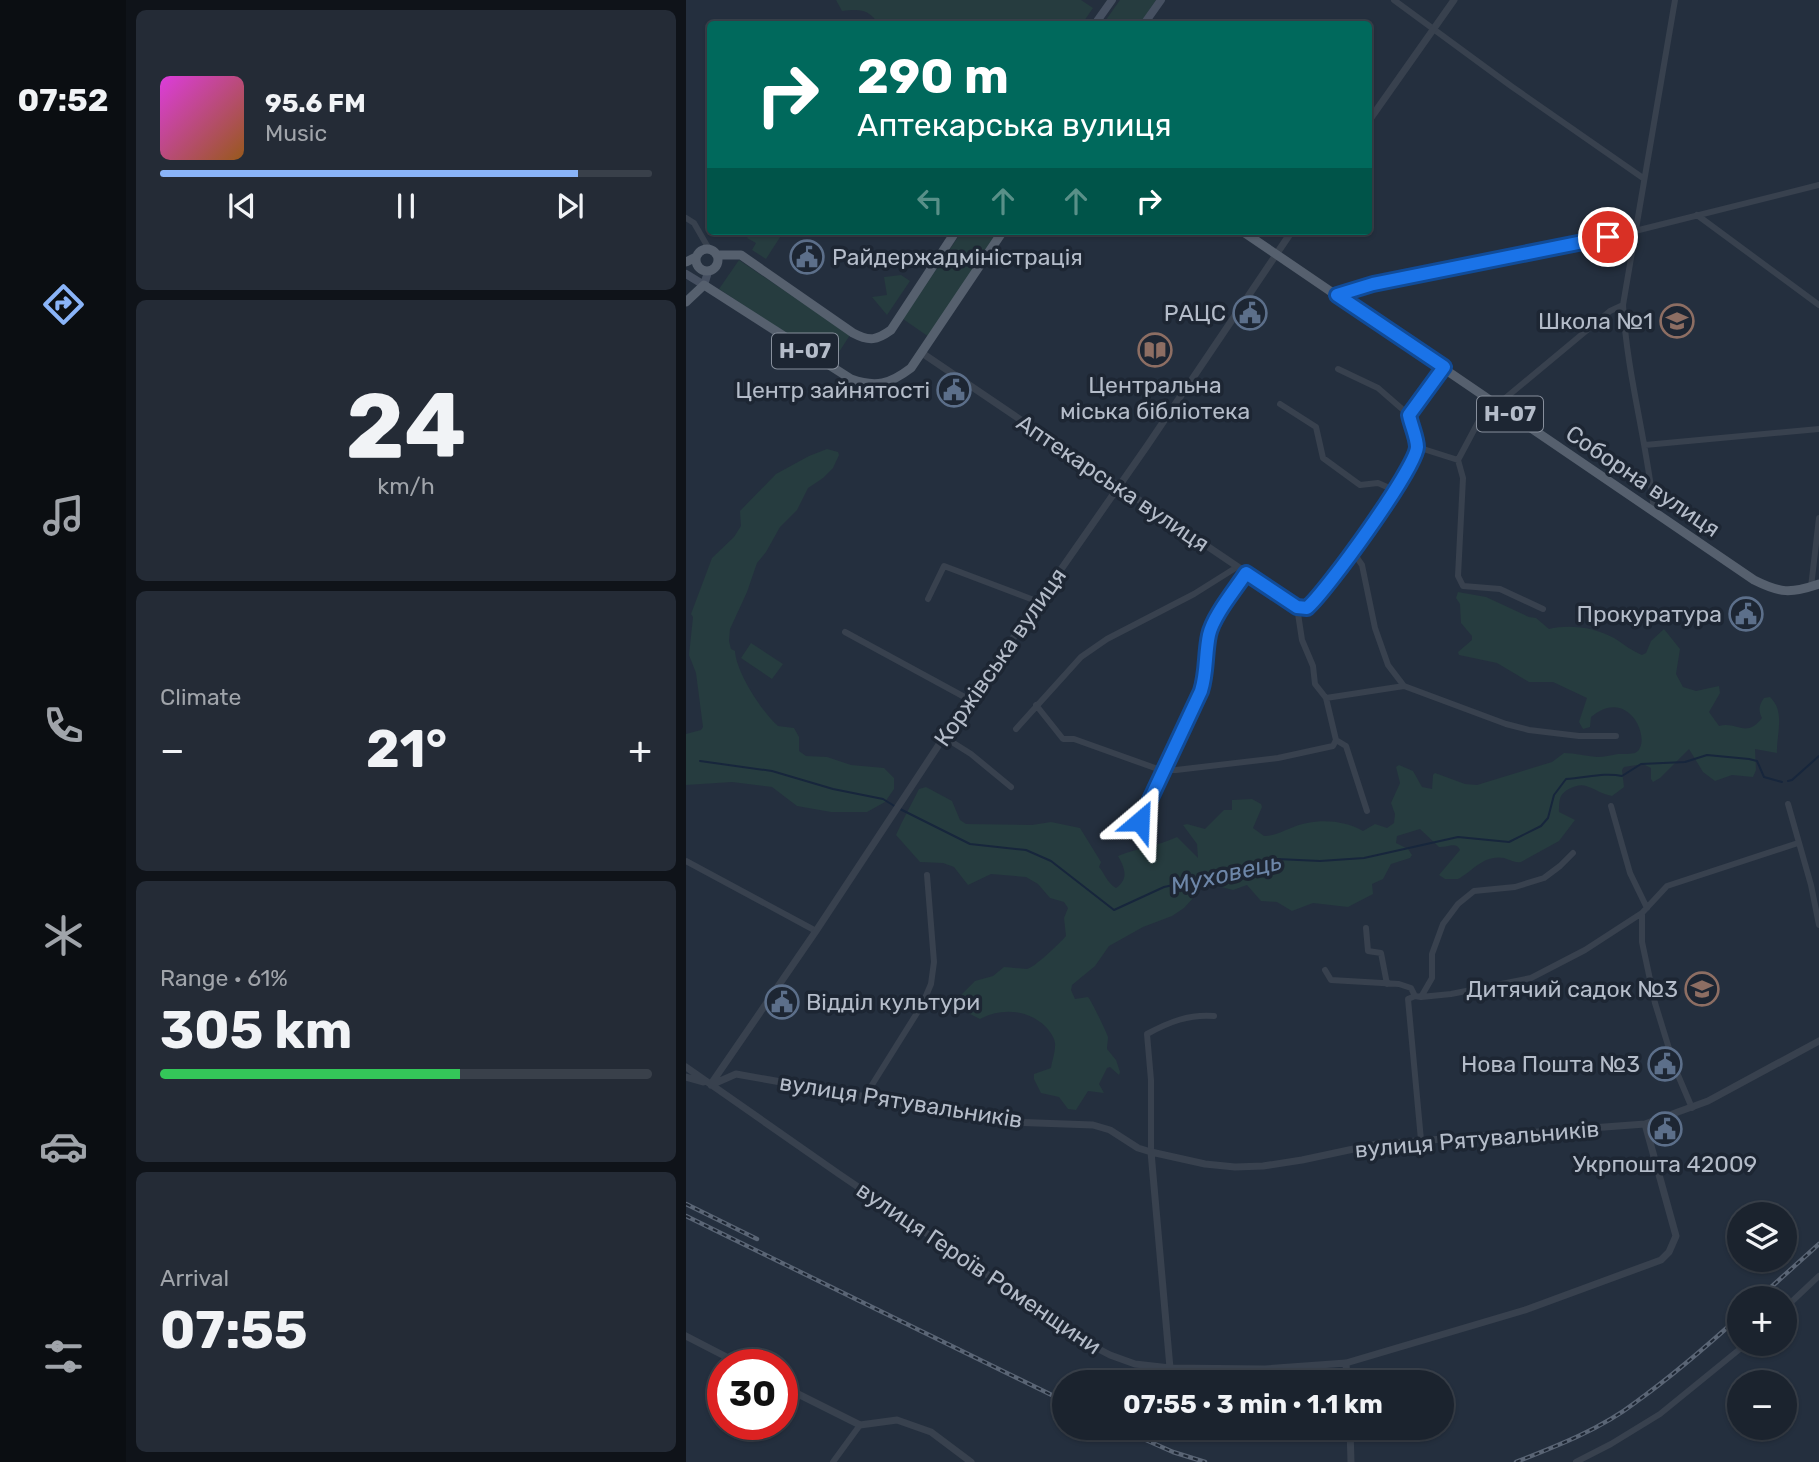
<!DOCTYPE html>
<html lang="en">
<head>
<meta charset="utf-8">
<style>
	body { margin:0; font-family:Rubik,sans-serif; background:#242b36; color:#f1f3f6; height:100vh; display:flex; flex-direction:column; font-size:26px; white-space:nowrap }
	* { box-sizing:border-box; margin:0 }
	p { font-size:23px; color:#a0a4aa }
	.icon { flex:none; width:38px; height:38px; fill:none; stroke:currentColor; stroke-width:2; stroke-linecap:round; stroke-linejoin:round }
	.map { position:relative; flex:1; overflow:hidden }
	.sheet { display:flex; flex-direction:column; gap:10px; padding:10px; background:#0f1319; width:560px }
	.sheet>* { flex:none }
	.top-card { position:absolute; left:21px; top:21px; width:665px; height:214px; border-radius:7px; box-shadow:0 2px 5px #0004,0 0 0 2px #39404a; background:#00695c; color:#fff; overflow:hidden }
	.controls { position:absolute; left:1041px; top:1202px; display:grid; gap:14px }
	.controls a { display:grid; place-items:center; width:70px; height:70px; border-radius:50%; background:#1b232e; box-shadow:0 2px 5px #0004,0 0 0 2px #39404a; font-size:35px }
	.speed { position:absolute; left:21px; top:1349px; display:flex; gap:14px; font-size:35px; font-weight:700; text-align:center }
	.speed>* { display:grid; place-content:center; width:91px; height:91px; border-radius:50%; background:#1b232e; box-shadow:0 2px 5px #0004,0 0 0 2px #39404a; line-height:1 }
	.speed .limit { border:10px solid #d22; background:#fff; color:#111 }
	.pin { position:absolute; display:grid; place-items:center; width:60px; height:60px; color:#fff; margin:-30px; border:4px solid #fff; border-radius:50%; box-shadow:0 2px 7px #0007 }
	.me { position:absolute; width:77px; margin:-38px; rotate:26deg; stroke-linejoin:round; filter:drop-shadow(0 0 5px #0008) }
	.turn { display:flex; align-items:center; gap:24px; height:147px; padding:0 35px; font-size:32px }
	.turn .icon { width:91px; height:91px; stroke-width:2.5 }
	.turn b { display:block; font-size:49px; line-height:60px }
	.lanes { display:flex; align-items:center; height:66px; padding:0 35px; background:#0003; justify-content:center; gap:35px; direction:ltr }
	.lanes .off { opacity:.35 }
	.big { font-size:52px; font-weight:700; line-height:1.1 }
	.sheet .tile { flex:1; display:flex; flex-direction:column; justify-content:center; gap:10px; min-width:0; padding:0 24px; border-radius:10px; background:#242b36 }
	.sheet .dial { align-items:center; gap:0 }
	.dial b { font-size:91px; line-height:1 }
	.song { display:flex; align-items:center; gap:21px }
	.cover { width:84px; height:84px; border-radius:10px; background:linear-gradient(135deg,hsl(300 70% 55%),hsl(30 70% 35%)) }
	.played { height:7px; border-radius:4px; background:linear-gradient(90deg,#8ab4f8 85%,#39404a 85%) }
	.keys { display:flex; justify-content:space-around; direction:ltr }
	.heat { display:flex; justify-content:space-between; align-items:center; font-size:38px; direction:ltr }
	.charge { height:10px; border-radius:5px; background:linear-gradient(90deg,#34c759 61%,#39404a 0) }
	.trip { position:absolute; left:366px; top:1370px; width:402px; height:70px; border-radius:35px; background:#1b232e; box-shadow:0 2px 5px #0004,0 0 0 2px #39404a; font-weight:700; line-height:70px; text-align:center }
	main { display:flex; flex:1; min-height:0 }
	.tab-bar { display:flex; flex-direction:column; width:126px; justify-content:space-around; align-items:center; background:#0b0e12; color:#a0a4aa }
	.tab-bar .icon { width:49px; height:49px }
	.tab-bar .on { color:#8ab4f8 }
	.tab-bar b { font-size:32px; color:#f1f3f6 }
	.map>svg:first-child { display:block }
	.green { fill:#263c3f }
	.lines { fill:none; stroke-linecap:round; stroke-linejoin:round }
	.stream { stroke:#17263c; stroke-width:2 }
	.minor { stroke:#38414e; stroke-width:6 }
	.tertiary { stroke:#38414e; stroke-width:7 }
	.secondary { stroke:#465061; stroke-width:8 }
	.primary { stroke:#56606e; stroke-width:9 }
	.rail-casing { stroke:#5a6575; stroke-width:4.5 }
	.rail { stroke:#1d2633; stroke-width:2; stroke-dasharray:5; stroke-linecap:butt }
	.route-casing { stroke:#114b97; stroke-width:18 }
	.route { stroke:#1a73e8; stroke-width:12 }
	.labels { text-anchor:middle; stroke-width:7; stroke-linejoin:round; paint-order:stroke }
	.shield { fill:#1d2633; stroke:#878f9c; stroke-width:2 }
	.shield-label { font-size:21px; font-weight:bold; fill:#b4bcc9 }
	.poi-label { font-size:23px; fill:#b4bcc9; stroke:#1d2633; text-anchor:end }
	.street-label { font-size:23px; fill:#b4bcc9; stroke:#1d2633 }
	.water-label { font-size:24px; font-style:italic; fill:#6d86a8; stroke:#1d2633 }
</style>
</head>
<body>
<main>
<nav class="tab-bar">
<b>07:52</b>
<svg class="icon on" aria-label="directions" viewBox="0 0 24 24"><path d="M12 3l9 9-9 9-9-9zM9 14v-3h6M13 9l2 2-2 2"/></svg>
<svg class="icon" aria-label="music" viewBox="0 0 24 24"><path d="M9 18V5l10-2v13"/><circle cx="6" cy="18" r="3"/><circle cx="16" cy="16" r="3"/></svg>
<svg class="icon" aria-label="phone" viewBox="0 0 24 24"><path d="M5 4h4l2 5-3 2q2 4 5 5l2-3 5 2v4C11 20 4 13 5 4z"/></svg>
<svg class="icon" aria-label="climate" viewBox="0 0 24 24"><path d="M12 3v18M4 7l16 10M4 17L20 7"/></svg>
<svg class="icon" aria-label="car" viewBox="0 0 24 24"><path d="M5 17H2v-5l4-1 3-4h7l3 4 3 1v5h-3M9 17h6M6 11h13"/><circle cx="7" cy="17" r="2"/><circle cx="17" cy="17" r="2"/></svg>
<svg class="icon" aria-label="filters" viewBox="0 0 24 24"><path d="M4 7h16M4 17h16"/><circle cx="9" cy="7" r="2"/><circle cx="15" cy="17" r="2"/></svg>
</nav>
<section class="sheet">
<div class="tile">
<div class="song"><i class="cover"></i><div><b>95.6 FM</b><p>Music</p></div></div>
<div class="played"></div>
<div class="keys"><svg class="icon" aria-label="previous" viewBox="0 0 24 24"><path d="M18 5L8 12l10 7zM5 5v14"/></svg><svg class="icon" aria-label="pause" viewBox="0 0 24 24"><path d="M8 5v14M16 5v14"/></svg><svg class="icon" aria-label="next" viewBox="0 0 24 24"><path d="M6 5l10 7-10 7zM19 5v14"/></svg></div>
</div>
<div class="tile dial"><b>24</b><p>km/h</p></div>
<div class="tile"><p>Climate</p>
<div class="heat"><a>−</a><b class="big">21°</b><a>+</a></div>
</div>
<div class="tile"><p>Range · 61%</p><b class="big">305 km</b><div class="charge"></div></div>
<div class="tile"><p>Arrival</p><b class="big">07:55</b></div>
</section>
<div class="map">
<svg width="1133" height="1462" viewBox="0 0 1133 1462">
	<rect width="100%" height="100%" fill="#242f3e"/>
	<path class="green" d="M150,0H395L407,8L396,24H193C181,9 176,9 156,11Z
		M434,0H470L454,24H417Z
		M66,231H98L80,259L66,250L70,243L61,238Z
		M276,231H313L243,337L217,319Z
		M53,260L164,335L146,363L33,289Z
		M215,275L224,281L201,315L186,297L201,295L198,277Z
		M141,449L152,452L153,455L147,468L137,478L122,488L111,510L94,527L80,552L71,563L61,592L44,629L43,641L45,649L49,651C50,672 76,712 92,726L108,728L113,737V751L120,756L141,757L165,765L198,768L208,778V789L199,802L181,812H145L111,806L86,787L46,782L0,785V734L15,730L17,727L10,673L3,655L7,617L5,614L26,558L48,537L55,526L54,511L90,474L123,456Z
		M772,592L800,597L843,617L850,618L863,629C882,624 909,627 928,638C938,644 944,650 956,655L960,653L965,641L978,629L994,649L990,674L997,687L1010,691L1033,686L1034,693L1023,712L1033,726C1051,721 1060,739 1076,718C1072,710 1073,705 1078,698L1084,697C1100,712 1090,735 1091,753L1069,749L1070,770L1067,777L1046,775L1029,781L1017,772L1003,749L974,778L967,782L965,779V768L957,764L938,767L936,770L938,787L926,796C915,794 910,789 900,786C893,783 879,789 875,796C873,800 873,807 873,812L889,820L873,841L835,862C828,863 825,860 818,858C798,854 787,871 772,879H759L753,875L774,850C770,841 761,848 753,847L734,829L711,836L710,843L722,849L726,855L724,858L705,864L697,879L686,884L687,894L662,907L627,903L606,911L591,902L575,901L561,885L547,890L515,882C508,884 508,890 508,897L498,908L486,916L457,927L423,946L409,966L386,985L385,990L389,999L402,997C405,1000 421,1033 422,1037C422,1041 421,1045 421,1049L430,1060L434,1072L433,1075L424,1067L421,1068L413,1084L418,1093L402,1091L390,1110L382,1109L373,1097L355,1093L348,1079V1074L365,1068C366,1061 369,1053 369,1046C370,1039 364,1032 360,1027C343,1010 316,1007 294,1019L280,1012L282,1003L275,1000L274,996L289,981L307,976L318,967C325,967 333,969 341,969C348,968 374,943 380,936L378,918L382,908L378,902L364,898L352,884L340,877L305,874L282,885L268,867L257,863L234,862L210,835C217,819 225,805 233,789L240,787L266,801L274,820L280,824L346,825L365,822L394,828L415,862L413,867C419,874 421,883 430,888C443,879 439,868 432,856C451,848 472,846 491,837L512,858L511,844L497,825L501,824L519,829L538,810H546V800L566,799L575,804L576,807L567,828L578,836C588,836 595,832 605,828C627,818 657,819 677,831L689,824L701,828L708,823L709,814L705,803L714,783L710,767L713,765L727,771L736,787L746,789L747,775L749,773L779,784L791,785L866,762L878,753C889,753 900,756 911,757C918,757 925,755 932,754C937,754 945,754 949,753C968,744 944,684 905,717L904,727L897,729L893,722L901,698L867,682H843L811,663L773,655L772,652L786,640V636L775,623L774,604L770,598Z
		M65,643L97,664L86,679L55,658Z"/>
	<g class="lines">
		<path class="stream" d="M14,761L86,771L147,789L197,799L210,807
			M1102,781L1106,780L1133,756
			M214,809L284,844L340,850L365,861L428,910L478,887L554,871L591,859L634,861L678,858L772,837L823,842L855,826L862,818L868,795L880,779C900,778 918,772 936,776L955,764L999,762L1021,755L1063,759L1071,761L1078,777L1096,782"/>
		<path class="minor" d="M708,0L825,86L957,178
			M1011,215L1133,305
			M0,218L8,223L23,249
			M651,295L687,284L949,231L1133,185
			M652,369L692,388L723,415
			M804,400L772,460L777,478L772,576L777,586L814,589L857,609
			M594,404L630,427L637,458L674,485L692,483L708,490
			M811,405L924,311L937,305
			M959,445L1133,429
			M731,447L772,460
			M968,511C961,442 941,375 937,305L989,0
			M667,552L676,565L689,628L702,665L718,686L820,724L843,730L893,736H930
			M1125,587L1133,518
			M242,599L258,566L353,602
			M611,607L616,640L627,666L629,684L640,698
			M159,632L284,700
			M350,705L377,739H388L469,768L490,770L592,758L647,746L650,740
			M330,729L395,657L421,639L508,594L551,567
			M258,737L285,754L325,787
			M1102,804L1125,885L1133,925
			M925,806L944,873L961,908
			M681,811L660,746L650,740L640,698L718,686
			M454,821L515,691C521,672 518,654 522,635C527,616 549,590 560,573
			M0,861L130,931
			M680,928L682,951L695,953L701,984
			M639,970L645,980L713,984L725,988L729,996L735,997L746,978V954L757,924L772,904L788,891L829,887L858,878L874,866L887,853
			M729,996L722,999L735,1140
			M735,997L765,994L845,978L899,950L956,913
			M179,1096L236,1005L245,984L248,962L241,875
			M1006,1108L989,1068L969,1003L956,942V913L981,886L1112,843
			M465,1152V1080L461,1034C483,1022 503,1014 528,1016
			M1099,1308L1133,1276
			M147,1462L174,1425
			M890,1462L925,1444L974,1414L1060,1344"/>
		<path class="tertiary" d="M682,122L768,0
			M236,353L611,607L621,608C640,592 730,468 731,447C731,438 725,425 723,415L758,367
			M0,1067L153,1174L405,1345L424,1355L449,1364L484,1368L579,1369L660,1363L839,1310L975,1260L983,1252L990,1236L959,1124
			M0,1077L17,1082
			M25,1084L130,931L258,737L461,446L606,231
			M25,1085L50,1074L322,1122L407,1125L424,1130L452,1148L465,1152L519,1164L549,1167L577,1166L616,1160L691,1144L959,1124L1022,1101L1133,1041
			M465,1152L484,1368
			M0,1336L56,1365
			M660,1363L661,1382
			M96,1386L174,1425L211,1420L245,1432L285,1462
			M664,1428L665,1462"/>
		<path class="secondary" d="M409,24L426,0
			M458,24L475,0
			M0,274L18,285L22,272"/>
		<path class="primary" d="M556,231L1068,580C1094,593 1104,594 1133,584
			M10 260a11 11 0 1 1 22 0a11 11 0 1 1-22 0Z
			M32,255H55L167,333C184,342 191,340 205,330L270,231
			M0,262L10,257
			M0,302L18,285L165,379C190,388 204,384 225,368L317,231"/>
		<defs>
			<path id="rail" d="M0,1204L71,1239
				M0,1216L378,1401
				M1073,1298L1133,1244
				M433,1428L487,1452L519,1462
				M830,1462C871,1446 915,1429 950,1402C986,1376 1021,1346 1054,1316"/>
		</defs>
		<use href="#rail" class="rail-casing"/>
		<use href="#rail" class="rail"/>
	</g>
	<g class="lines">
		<defs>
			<path id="route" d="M454,821L515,691C521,672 519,654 523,635C527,616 549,590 560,573L611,607L621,608C640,592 730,468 731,447C731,438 725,425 723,415L758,367L651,295L687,284L922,237"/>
		</defs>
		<use href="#route" class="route-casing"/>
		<use href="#route" class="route"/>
	</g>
	<defs>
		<symbol id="civic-ring" viewBox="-11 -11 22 22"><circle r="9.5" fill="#1d2633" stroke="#5c6f8a" stroke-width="1.5"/><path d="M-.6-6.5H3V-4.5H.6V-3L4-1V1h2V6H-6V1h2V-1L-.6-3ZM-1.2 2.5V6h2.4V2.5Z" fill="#5c6f8a"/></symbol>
		<symbol id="school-ring" viewBox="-11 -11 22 22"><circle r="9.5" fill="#1d2633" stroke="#8d6e63" stroke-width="1.5"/><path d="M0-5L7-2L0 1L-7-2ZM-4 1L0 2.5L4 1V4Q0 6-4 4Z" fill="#8d6e63"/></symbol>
		<symbol id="library-ring" viewBox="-11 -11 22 22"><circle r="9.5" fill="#1d2633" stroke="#8d6e63" stroke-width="1.5"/><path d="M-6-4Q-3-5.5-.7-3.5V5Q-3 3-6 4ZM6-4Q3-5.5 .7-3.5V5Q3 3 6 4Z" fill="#8d6e63"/></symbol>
	</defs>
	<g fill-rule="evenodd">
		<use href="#civic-ring" x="102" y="238" width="38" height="38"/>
		<use href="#civic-ring" x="545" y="294" width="38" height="38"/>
		<use href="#school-ring" x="972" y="302" width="38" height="38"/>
		<use href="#library-ring" x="450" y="331" width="38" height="38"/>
		<use href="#civic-ring" x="249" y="371" width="38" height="38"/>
		<use href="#civic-ring" x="1041" y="595" width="38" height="38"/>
		<use href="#school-ring" x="997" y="970" width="38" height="38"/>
		<use href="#civic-ring" x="77" y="983" width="38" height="38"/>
		<use href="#civic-ring" x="960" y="1045" width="38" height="38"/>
		<use href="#civic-ring" x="960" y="1110" width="38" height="38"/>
	</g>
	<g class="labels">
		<g class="shield">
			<rect x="86" y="333.5" width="66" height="35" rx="5"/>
			<rect x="791" y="396.5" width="66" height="35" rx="5"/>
		</g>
		<g class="shield-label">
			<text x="119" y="358">Н-07</text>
			<text x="824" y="421">Н-07</text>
		</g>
		<g class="poi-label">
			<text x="146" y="265" text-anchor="start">Райдержадміністрація</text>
			<text x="540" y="321">РАЦС</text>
			<text x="967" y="329">Школа №1</text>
			<text x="469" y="393" text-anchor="middle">Центральна<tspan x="469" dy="26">міська бібліотека</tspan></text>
			<text x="244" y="398">Центр зайнятості</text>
			<text x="1036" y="622">Прокуратура</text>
			<text x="992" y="997">Дитячий садок №3</text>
			<text x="120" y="1010" text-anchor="start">Відділ культури</text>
			<text x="954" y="1072">Нова Пошта №3</text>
			<text x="979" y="1172" text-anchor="middle">Укрпошта 42009</text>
		</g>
		<g class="street-label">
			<text transform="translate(957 481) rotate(34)" y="8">Соборна вулиця</text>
			<text transform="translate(427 483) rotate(34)" y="8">Аптекарська вулиця</text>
			<text transform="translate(314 657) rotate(-55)" y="8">Коржівська вулиця</text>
			<text transform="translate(215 1101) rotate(9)" y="8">вулиця Рятувальників</text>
			<text transform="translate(791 1139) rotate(-5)" y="8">вулиця Рятувальників</text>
			<text transform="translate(293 1268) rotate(34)" y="8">вулиця Героїв Роменщини</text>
		</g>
		<g class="water-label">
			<text transform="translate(540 874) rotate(-13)" y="8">Муховець</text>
		</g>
	</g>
</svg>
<div class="controls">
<a><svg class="icon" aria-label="layers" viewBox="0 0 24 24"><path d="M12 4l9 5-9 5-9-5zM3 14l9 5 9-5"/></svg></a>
<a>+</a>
<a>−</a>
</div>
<div class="speed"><div class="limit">30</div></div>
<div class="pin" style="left:922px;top:237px;background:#d93025"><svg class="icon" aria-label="arrive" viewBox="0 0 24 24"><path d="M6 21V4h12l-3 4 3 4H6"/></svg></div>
<svg class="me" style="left:454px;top:821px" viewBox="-20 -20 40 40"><path d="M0-17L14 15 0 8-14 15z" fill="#1a73e8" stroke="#fff" stroke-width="4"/></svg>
<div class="trip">07:55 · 3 min · 1.1 km</div>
<div class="top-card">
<div class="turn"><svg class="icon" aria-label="right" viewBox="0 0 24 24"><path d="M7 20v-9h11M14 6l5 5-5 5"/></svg><div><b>290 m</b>Аптекарська вулиця</div></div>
<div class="lanes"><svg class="icon off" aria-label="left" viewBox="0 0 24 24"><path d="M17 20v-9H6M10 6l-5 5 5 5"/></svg><svg class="icon off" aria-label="ahead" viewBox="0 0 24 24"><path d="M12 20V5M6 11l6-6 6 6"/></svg><svg class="icon off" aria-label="ahead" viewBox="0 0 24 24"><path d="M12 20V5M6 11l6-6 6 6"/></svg><svg class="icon" aria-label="right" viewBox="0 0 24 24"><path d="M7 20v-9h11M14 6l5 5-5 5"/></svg></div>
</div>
</div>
</main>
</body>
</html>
